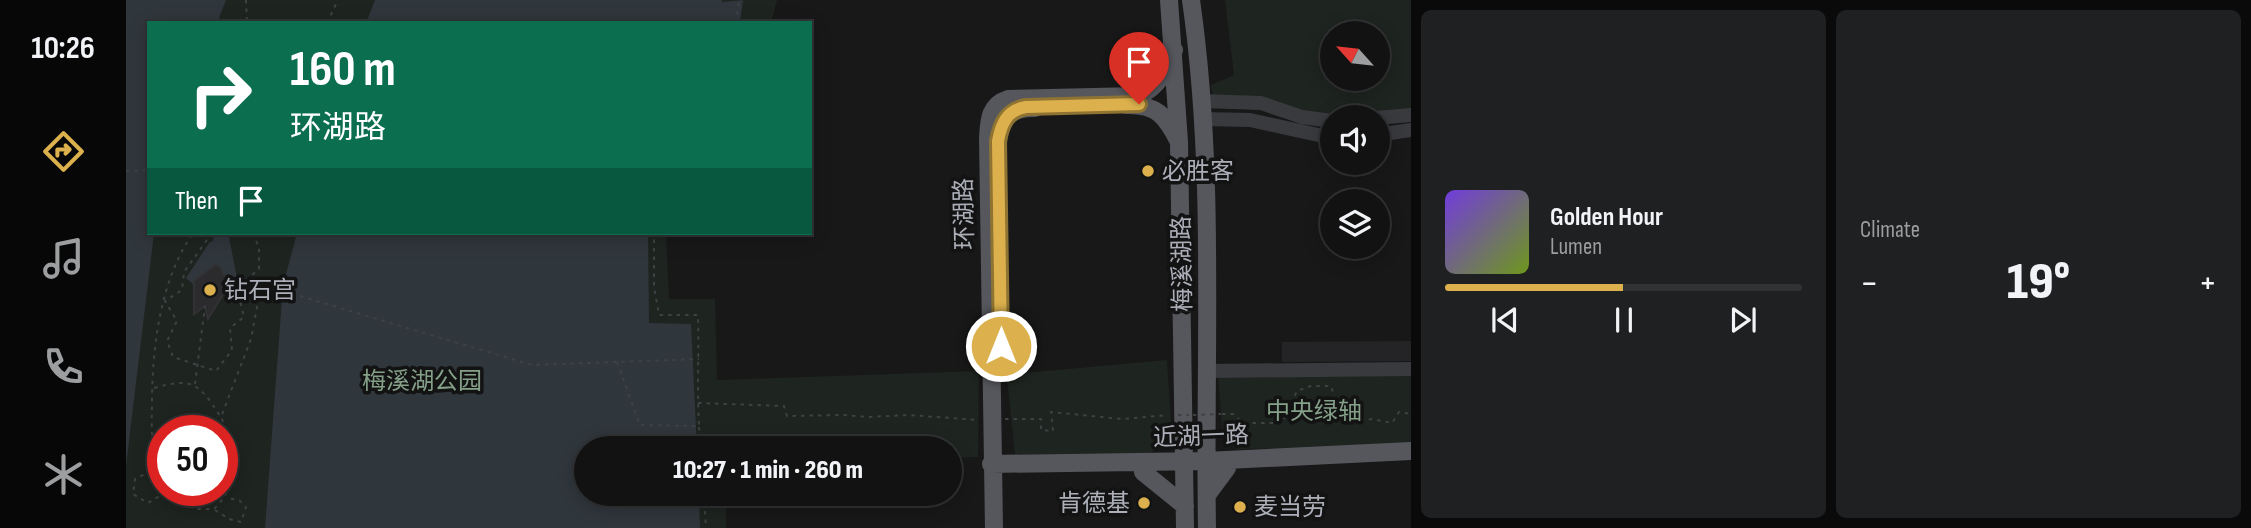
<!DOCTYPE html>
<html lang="en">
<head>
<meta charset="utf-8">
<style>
	body { margin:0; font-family:"Sofia Sans Condensed","Noto Sans SC",sans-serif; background:#1f2021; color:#f1f3f6; height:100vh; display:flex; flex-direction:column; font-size:26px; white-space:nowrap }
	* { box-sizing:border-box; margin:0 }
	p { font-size:23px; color:#9c9ea0 }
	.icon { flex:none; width:38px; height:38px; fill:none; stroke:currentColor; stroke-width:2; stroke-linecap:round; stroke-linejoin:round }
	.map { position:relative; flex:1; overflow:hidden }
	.details { display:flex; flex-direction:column; gap:10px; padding:10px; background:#0a0a0a; width:840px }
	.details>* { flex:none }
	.banner { position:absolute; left:21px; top:21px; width:665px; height:214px; border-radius:0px; box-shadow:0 4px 18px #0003,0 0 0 2px #313233; background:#0b6e4f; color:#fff; overflow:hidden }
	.needle { width:46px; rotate:297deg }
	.buttons { position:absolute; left:1194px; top:21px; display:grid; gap:14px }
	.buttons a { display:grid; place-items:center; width:70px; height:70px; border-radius:50%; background:#121213; box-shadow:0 4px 18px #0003,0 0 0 2px #313233; font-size:35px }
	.speed { position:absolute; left:21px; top:415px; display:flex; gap:14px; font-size:35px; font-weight:700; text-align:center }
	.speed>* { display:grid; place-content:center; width:91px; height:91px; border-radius:50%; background:#121213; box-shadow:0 4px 18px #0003,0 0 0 2px #313233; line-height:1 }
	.speed .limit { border:10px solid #d22; background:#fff; color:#111 }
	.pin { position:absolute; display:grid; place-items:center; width:60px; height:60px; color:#fff; margin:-72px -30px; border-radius:50% 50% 50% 0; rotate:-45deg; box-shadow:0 0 7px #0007 }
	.pin .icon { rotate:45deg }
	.me { position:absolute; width:77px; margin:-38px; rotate:0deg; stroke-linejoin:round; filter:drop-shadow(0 0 5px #0008) }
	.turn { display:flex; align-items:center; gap:24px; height:147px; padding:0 28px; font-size:32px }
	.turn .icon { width:91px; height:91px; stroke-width:2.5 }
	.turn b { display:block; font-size:49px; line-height:60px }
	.then { display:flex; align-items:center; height:66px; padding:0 28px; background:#0003; gap:14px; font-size:26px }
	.big { font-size:52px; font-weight:800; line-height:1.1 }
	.details .card { flex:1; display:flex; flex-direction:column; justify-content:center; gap:10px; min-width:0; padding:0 24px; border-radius:10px; background:#1f2021 }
	.song { display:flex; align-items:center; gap:21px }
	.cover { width:84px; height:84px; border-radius:10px; background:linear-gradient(135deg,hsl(260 70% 55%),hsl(80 70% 35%)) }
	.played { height:7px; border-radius:4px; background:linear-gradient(90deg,#dcb14d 50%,#313233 50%) }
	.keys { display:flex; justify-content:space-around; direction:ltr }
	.heat { display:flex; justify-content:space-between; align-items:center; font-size:38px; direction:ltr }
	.details .tiles { flex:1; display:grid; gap:10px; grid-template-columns:repeat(2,1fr) }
	.trip { position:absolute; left:448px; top:436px; width:388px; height:70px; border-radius:35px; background:#121213; box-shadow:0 4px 18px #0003,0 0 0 2px #313233; font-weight:800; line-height:70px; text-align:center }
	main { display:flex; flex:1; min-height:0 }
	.tabs { display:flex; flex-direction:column; width:126px; justify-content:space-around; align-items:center; background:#070708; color:#9c9ea0 }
	.tabs .icon { width:49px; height:49px }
	.tabs .selected { color:#dcb14d }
	.tabs b { font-size:32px; color:#f1f3f6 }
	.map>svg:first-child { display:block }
	.built { fill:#242426 }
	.green { fill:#1e241f; fill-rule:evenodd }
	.water { fill:#2f363c }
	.building { fill:#2b2b2d; stroke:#323235; stroke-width:2 }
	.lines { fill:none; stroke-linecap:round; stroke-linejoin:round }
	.path { stroke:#3f4145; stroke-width:2; stroke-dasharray:3.5 5; stroke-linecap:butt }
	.minor { stroke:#393a3e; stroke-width:14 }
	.major { stroke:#56575d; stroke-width:18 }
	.path-bridge { stroke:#3f4145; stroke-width:2; stroke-dasharray:3.5 5; stroke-linecap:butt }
	.route-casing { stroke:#8f7332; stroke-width:18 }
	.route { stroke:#dcb14d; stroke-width:12 }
	.poi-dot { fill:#dcb14d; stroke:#131314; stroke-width:2.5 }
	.labels { text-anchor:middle; stroke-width:7; stroke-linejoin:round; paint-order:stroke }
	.poi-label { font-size:24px; fill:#acafb8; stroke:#131314; text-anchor:start }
	.street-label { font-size:24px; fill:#acafb8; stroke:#131314 }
	.park-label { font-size:24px; fill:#85a088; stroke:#131314 }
</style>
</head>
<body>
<main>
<nav class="tabs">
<b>10:26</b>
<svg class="icon selected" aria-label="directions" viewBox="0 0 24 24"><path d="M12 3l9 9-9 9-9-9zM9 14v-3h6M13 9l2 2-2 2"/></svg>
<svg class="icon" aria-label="music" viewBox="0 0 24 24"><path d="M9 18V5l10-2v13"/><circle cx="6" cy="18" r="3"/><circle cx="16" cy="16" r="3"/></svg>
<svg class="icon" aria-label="phone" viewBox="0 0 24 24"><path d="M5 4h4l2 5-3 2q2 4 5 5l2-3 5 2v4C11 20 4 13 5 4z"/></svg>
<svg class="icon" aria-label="climate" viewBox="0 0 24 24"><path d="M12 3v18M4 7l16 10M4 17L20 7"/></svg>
</nav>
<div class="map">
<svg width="1285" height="528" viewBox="0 0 1285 528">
	<rect width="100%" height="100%" fill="#181819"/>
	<path class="built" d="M1285,341V361L1156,362V342Z"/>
	<path class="green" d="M0,0H651L645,23H23V233H540L543,299H589L591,380L853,371L852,457L824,458V448H460V494H600V528H0ZM37,430H96V490H37Z
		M1099,0H1285V112L1206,117L1087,97L1085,85L1108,75ZM1206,33H1251V79H1206Z
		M1041,360L1046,436L1023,454L889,455L881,378L898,373Z
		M1285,374V446L1111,449L1097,438L1092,375Z"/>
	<path class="water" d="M0,0H100L91,23H23V233H28L0,466Z
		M249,0H596V2L617,0L614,23H240Z
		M171,233H522L523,323L565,324L571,448H460V494H573L574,528H139L157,285Z
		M88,235L103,237L113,288L103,294H98L102,286L95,268L90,264L69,281L68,285L60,278L83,243L87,241Z"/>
	<path class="building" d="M90,264L95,268L102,286L82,319L79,306L68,314V281Z"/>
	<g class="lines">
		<path class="path" d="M120,0L121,23
			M201,23L212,0
			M610,23L613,0
			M0,171L23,170
			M86,233L58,272L56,290L39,301L51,321L41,341L47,357L90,371L106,350L104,328L118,317L113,297L120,281
			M127,233L133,248V269L120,280L406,365L573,359
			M491,362L514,425L573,426C571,389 573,353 572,315H533L528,287V233
			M69,384L79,306
			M28,388C66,377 73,383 94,416
			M572,403L658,406L661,416L718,415L742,417L783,415L853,420
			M1096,414H1107L1117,423H1156L1171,391L1185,386H1205L1215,417L1224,422L1246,419L1266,423L1273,412L1285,414
			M879,419H915V430L927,431L925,412L996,419L1042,415
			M573,427L575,448
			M33,472L27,470L9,479L7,494L22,503L42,491
			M37,476C23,448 26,427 26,397C27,342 35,279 67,233
			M44,490L68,509H88C116,482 109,449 95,417L125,339L135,286
			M578,494L580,528
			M89,510L103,519L115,522L120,507L113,500L100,498"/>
		<path class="minor" d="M1076,101L1135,103L1176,117L1206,121
			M1251,118L1285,115
			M1077,119L1124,120L1206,138
			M1251,135L1285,130
			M1082,371L1285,369"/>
		<path class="major" d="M1043,0L1053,142L1059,528
			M1065,0C1090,174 1078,353 1081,528
			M1000,105C1031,104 1040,116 1053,142
			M872,150C871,123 881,107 909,108
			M865,464L1080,461L1285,451
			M1017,472L1059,506
			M1081,495L1101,468
			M868,528L862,138C863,121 863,105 882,99L1012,96C1033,87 1040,70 1048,50"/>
		<path class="path-bridge" d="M1052,415H1063
			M1067,415L1095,414"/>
	</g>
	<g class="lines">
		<defs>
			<path id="route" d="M875,346L872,141C875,124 881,110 900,107L1013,104"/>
		</defs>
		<use href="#route" class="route-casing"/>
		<use href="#route" class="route"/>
	</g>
	<g class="poi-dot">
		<circle cx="1022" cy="171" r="7"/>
		<circle cx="84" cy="290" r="7"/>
		<circle cx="1018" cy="503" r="7"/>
		<circle cx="1114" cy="507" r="7"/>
	</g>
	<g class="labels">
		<g class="poi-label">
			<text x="1036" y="179">必胜客</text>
			<text x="98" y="298">钻石宫</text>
			<text x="1004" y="511" text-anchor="end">肯德基</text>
			<text x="1128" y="515">麦当劳</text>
		</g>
		<g class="street-label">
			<text transform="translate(838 214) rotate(-91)" y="8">环湖路</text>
			<text transform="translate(1056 264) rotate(-91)" y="8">梅溪湖路</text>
			<text transform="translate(1075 436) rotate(-2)" y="8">近湖一路</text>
		</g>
		<g class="park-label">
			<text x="296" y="389">梅溪湖公园</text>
			<text x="1188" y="419">中央绿轴</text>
		</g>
	</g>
</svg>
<div class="buttons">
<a><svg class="needle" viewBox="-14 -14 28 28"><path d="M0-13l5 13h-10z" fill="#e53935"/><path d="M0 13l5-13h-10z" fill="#9c9ea0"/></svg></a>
<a><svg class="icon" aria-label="sound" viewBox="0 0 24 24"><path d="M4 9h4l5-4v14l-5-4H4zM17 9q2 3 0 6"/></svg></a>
<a><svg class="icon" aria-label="layers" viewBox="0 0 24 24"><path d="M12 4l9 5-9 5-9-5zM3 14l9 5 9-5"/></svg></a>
</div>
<div class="speed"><div class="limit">50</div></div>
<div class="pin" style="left:1013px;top:104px;background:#d93025"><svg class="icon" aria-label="arrive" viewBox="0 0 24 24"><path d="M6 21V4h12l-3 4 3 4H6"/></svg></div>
<svg class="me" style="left:875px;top:346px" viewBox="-20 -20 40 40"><circle r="17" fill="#dcb14d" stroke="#fff" stroke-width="3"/><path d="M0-11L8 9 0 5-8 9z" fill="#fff"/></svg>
<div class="trip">10:27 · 1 min · 260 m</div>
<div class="banner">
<div class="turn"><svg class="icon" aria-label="right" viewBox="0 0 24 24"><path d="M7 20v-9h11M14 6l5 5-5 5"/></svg><div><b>160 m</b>环湖路</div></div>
<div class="then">Then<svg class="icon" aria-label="arrive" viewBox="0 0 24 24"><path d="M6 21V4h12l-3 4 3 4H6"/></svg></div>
</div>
</div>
<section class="details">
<div class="tiles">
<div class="card">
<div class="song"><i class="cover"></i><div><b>Golden Hour</b><p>Lumen</p></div></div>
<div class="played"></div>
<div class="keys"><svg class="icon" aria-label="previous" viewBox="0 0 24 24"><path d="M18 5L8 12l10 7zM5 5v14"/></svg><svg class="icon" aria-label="pause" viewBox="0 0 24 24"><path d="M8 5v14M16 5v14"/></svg><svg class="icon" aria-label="next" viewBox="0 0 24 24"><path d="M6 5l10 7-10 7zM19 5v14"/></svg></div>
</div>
<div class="card"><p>Climate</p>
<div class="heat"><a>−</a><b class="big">19°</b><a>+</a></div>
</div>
</div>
</section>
</main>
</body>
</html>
